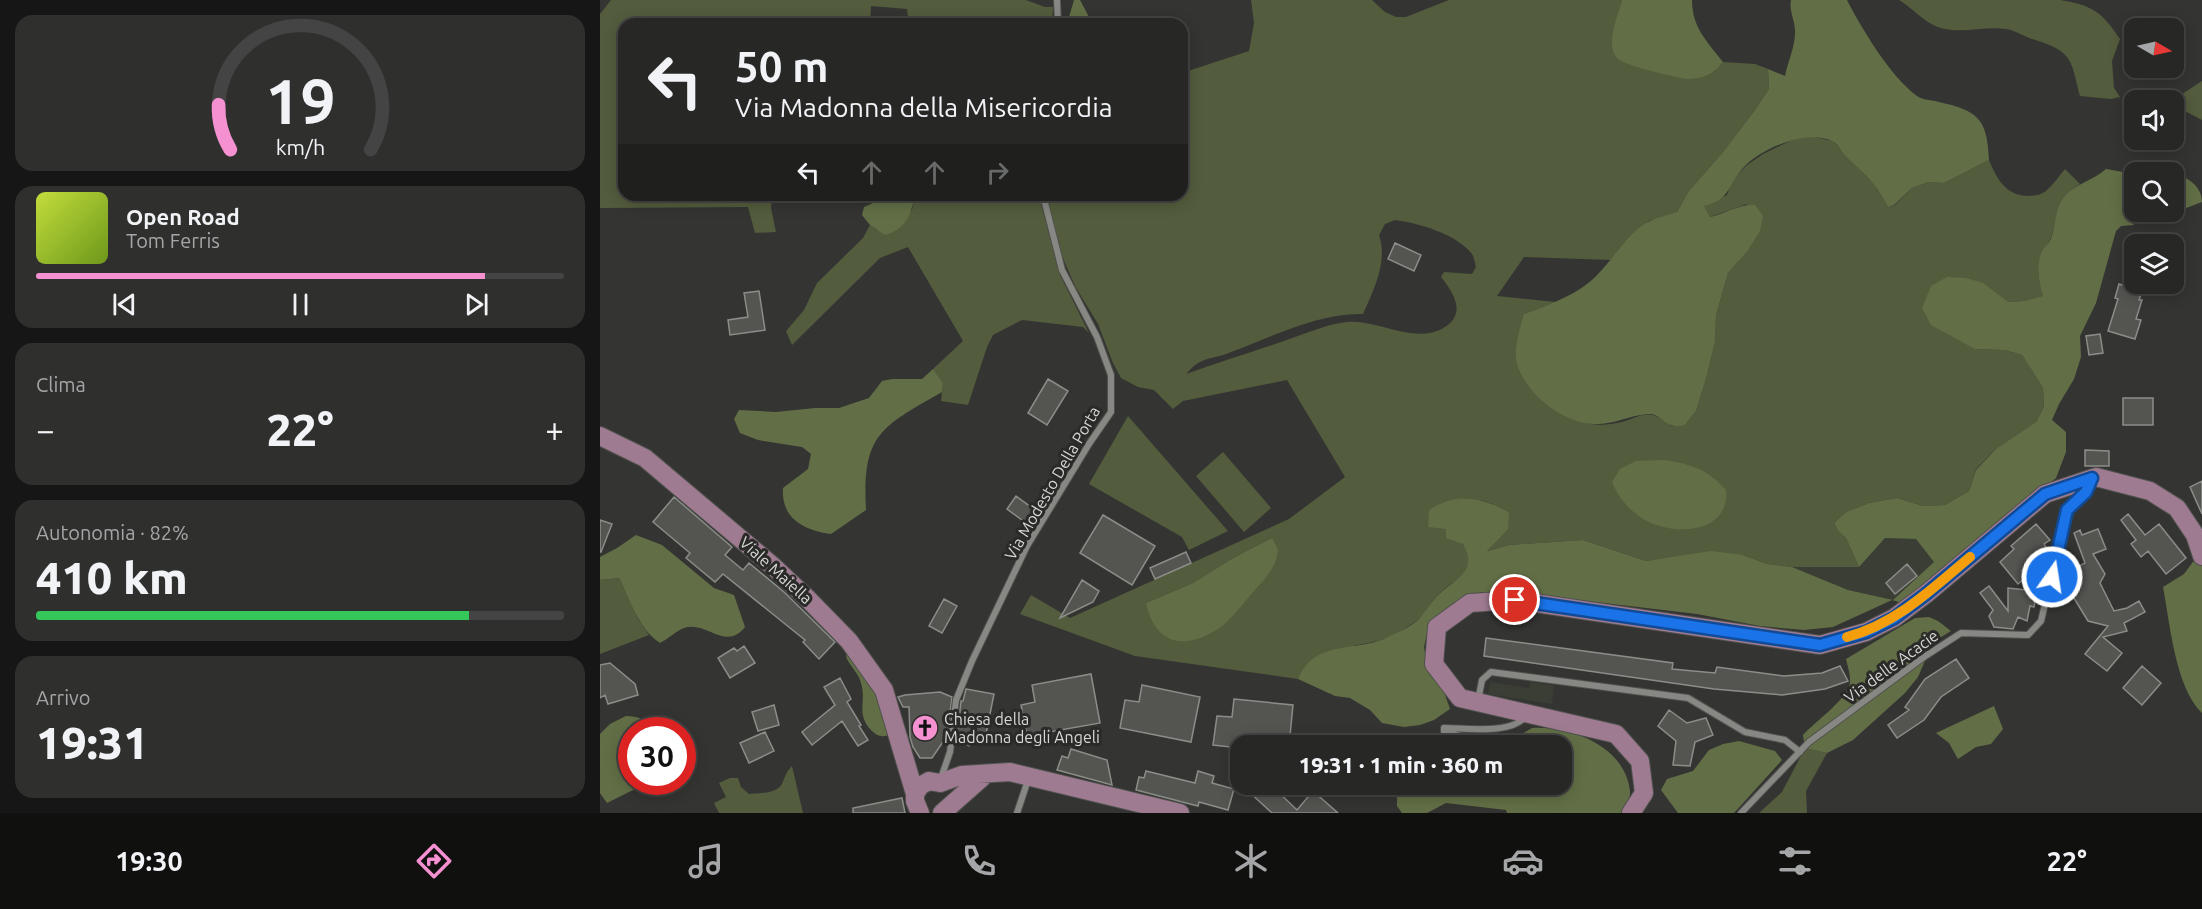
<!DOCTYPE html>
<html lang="it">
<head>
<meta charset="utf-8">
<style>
	body { margin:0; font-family:Ubuntu,sans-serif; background:#2f302e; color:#f1f3f6; height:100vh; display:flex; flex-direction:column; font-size:22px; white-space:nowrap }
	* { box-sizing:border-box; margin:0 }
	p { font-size:20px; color:#a4a6a7 }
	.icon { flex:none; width:33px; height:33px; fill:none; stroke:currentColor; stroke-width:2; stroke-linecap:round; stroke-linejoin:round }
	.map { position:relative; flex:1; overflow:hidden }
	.details { display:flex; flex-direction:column; gap:15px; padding:15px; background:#151615; width:600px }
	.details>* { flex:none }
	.guide { position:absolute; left:18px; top:18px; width:570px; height:183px; border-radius:18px; box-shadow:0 3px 15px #0003,0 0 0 2px #434443; background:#272826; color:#f1f3f6; overflow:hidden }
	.needle { width:39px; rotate:99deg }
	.fabs { position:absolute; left:1524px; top:18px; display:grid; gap:12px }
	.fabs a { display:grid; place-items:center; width:60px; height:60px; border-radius:12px; background:#272826; box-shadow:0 3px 15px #0003,0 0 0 2px #434443; font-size:30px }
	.speed { position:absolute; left:18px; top:717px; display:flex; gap:12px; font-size:30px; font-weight:700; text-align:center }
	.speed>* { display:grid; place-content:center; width:78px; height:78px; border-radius:50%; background:#272826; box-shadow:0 3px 15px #0003,0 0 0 2px #434443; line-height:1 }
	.speed .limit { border:9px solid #d22; background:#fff; color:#111 }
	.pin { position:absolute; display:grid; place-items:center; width:51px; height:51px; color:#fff; margin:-26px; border:3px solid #fff; border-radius:50%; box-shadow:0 2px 6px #0007 }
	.me { position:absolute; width:66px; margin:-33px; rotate:13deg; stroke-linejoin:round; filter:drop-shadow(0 0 4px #0008) }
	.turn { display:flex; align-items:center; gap:21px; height:126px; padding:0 18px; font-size:27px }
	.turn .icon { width:78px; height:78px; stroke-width:2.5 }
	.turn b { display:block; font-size:42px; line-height:51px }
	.lanes { display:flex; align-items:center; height:57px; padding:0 18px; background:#0003; justify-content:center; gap:30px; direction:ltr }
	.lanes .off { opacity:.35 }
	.big { font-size:45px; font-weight:800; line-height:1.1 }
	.details .tile { flex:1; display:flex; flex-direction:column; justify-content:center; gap:9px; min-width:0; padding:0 21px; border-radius:18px; background:#2f302e }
	.details .dial { align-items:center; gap:0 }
	.dial svg { height:156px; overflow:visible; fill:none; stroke:#434443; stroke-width:7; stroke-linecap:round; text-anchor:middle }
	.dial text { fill:#f1f3f6; stroke:none }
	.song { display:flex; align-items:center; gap:18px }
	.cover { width:72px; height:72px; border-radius:9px; background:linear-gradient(135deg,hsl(70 70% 55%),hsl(80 70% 35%)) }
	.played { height:6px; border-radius:3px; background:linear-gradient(90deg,#f590d1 85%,#434443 85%) }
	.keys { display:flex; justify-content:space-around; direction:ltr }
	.heat { display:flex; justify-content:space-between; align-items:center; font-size:33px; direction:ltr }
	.charge { height:9px; border-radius:4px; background:linear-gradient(90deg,#34c759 82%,#434443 0) }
	.trip { position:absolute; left:630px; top:735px; width:342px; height:60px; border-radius:18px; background:#272826; box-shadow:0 3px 15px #0003,0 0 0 2px #434443; font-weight:800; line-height:60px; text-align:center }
	.tab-bar { display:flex; height:96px; justify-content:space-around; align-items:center; background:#10100f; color:#a4a6a7 }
	.tab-bar .icon { width:42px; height:42px }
	.tab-bar .selected { color:#f590d1 }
	.tab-bar b { font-size:27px; color:#f1f3f6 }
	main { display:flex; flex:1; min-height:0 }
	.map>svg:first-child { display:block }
	.built { fill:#3a3e34 }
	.green { fill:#535c3d; fill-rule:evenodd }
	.forest { fill:#626f46 }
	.building { fill:#545551; stroke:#8b8d88; stroke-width:1.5 }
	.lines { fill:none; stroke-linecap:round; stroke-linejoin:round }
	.street-casing { stroke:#50514e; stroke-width:8 }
	.secondary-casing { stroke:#50514e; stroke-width:20 }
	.street { stroke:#878884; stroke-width:6 }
	.secondary { stroke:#9e7b90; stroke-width:18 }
	.route-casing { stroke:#114b97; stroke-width:15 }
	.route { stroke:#1a73e8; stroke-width:10 }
	.slow { stroke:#f59e0b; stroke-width:10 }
	.labels { text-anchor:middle; stroke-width:6; stroke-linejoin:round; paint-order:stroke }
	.street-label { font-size:16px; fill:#d7d8d6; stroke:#2a2b28 }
	.poi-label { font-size:16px; fill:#d7d8d6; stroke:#2a2b28; text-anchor:start }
</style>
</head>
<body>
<main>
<section class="details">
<div class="tile dial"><svg viewBox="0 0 100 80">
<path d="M14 69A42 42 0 1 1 86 69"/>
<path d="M14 69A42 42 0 0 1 8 46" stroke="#f590d1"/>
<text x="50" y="56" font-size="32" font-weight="700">19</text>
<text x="50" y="72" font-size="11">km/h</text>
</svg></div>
<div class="tile">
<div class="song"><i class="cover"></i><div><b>Open Road</b><p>Tom Ferris</p></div></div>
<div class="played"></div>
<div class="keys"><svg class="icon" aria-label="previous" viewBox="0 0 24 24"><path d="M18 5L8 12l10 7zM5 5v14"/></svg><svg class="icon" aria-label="pause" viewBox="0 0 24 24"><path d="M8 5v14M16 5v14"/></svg><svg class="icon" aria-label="next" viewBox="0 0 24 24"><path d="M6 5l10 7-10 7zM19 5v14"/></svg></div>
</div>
<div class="tile"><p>Clima</p>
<div class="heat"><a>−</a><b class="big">22°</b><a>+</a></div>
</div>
<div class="tile"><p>Autonomia · 82%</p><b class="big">410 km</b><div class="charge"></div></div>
<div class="tile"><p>Arrivo</p><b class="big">19:31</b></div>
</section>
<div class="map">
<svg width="1602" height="813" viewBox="0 0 1602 813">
	<rect width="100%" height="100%" fill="#343532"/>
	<path class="built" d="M1285,538L1316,539L1335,563L1293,600L1248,590L1192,567H1259Z
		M890,682L929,688L930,682L954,686L952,704L888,694Z"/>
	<path class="green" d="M11,0H426L445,7H453L452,24H309L307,9L271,6L270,24H24V195H172L171,208L176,232L155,233L148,207L0,208V14Z
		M651,0H772L785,12L796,17H806L849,0H1022L1015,25L1054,70L1071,76L1104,77L1114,72L1123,62L1155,64L1168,69L1169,89L1155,110L1123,152L1088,192L1077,212L1049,221L1033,234L1012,260L924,257L897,296L956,302L924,314L957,411C974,420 990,427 1011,424C1040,421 1043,403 1072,426L1085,425L1096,411L1106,379L1115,342L1116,315L1128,273L1146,253L1147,204L1110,217L1103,205L1127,195L1132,180L1147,165L1163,154L1192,140L1210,136L1233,141L1274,183L1288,207L1295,205L1312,188L1329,182L1344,183L1389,160C1397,179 1405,195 1428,196C1434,196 1441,195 1446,191C1453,185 1459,176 1465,169L1480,184C1453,204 1461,206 1452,235C1450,242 1446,245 1443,251C1435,265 1438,282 1444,296L1424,301L1408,302L1375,349L1405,350L1422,355L1443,388L1444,407L1436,422L1397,448L1376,469L1369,491L1345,505L1323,506L1297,498L1269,503L1246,512L1234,523L1238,531L1246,538L1259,567H1192L1167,564L1143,555L1076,557L1046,561L983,540L909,545L886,551L909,512C881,496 861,494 832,508C837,515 841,524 847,530C855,538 865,543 869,554C874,571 855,581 844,589C833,598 826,615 814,623C804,629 792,637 781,640C751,649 713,645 698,679L535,656L420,614L431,595L470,618L689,519L745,477L687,380L583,401L573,409L554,390L538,387L521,378L513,363L498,324L475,286L459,249L449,208L448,195H582V73L649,51L654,23ZM795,220C818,223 857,234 872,254C874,257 875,263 876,267L872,274L844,272L841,277C853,292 867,313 845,327C815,346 779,319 747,322C729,324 712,331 695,337C659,350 622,361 586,374C590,370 595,364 600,362C607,358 618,357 626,354C669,338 717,313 763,314C774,289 788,262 779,235L785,224ZM672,538L673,567L660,585L619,628L546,603L593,583L633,558Z
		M1299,0H1460C1492,5 1502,12 1520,39L1512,61L1514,88L1520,97L1511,99L1480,96C1471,58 1472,51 1432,39C1423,36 1414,30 1406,29C1386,26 1365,33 1345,29C1327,26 1314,9 1299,0Z
		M1602,81V120L1583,110L1579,102L1582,94Z
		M315,195H439L460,275L489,333L483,327L422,320L393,335L387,347L368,405L341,401L343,383L333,369L363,341L308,247L280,258L192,345L186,331L204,310L217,283L263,238L270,225L277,230L312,210Z
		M528,416L628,531L589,550L582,537L489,484Z
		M623,452L671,508L644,532L596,476Z
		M19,578L38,619L49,635L0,654V580Z
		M1205,748L1227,753L1206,791L1207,813H1159L1182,792Z
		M192,766L203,813H119L114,803L126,797L119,783L130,778H138L141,787L149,794C159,793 176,794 182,784C185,777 186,772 192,766Z"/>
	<path class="forest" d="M474,0H480L489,17L498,19L496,24H467Z
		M1022,0H1092C1092,28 1107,41 1123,62C1118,68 1114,73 1106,76C1101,78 1093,79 1087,79C1077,78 1022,65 1017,58C1005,44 1018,15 1022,0Z
		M1191,0H1247C1262,29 1290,76 1317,96C1322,100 1332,100 1339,102C1378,111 1387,118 1389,160L1344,183L1329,182L1312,188L1294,205L1288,207C1283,199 1279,190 1273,183C1265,173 1253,164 1244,154C1241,150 1237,143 1232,141C1207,129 1162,148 1144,167C1126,186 1132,199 1104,206L1110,217C1124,214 1142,203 1155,205L1163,216L1160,231L1146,253L1128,273L1116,315L1115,342L1106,379L1096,411L1085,425C1081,426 1075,427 1071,425C1062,422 1059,413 1047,414C1028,416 1013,425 993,424C962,422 926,394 917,364C913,351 920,327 924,314C945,306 969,298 987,284C1010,267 1026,232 1050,221C1058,217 1068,215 1077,212L1088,192L1123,152L1155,110L1169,89L1168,69L1185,76C1188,61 1196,45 1195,29C1194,19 1189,10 1191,0Z
		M1506,169L1534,174V204L1530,206L1527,214L1534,225L1521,226L1516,231L1496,303L1480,336L1481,357L1474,379L1459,404L1452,420L1466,432V452L1456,478L1302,603L1292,600L1233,627L1204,630L1160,626L1097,614L953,597L881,592L855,605L828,629L824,647L827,665L843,689L850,709L834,720L820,725L804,727L782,723L770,710L750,698L735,696L698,679C715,639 756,652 786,638C796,633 811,627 818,620C828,609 834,597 846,588C863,575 876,567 863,544L846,538V529L828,527C829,523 828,517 829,512C831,507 836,506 840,504C864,493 887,500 909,512L908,529L887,551L909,545L983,540L1046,561L1111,551L1143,555L1167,564L1192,567L1248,590L1293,600L1334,562L1316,539L1285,538L1259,567L1246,538L1238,531L1234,523L1246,512L1269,503L1297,498L1323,506L1345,505L1369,491L1376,470L1397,448L1436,422L1444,407L1443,388L1422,355L1405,350L1375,349L1331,325L1322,308L1331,286L1347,277L1366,278L1383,283L1408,302L1424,301L1443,296C1439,282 1435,267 1442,251C1445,246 1450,243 1452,236C1456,222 1455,209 1464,197C1475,184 1494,180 1506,169Z
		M1574,173C1587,177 1602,186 1602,202L1581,210L1574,208Z
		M291,195H315C311,215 306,229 285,235L270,225L262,215L264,207Z
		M333,369L343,383L342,392C281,427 262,434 266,510L231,534C204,530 181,519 183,488L208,469L211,454L202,447L158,440L140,433L134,419L139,410L176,412L215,408H239L269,398L282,381L292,379H322Z
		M1065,460C1093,465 1107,469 1126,490C1130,532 1078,536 1049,522C1032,514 1019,499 1012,482L1020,469L1036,461Z
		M36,535L62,545L114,588L134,595L145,627C126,652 106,620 84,628C76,631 68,639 60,643C38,628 31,602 19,578L0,580V557L17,548Z
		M672,538L678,550C677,555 676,562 673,567C667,578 658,587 650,596C640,607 630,621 618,629C583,651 555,644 546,603L593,583L633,558Z
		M1598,555L1602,563V713C1575,687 1570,623 1563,587L1584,574Z
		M1329,617L1338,621L1351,631L1333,642L1318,677L1305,693L1253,740L1227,753L1205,748L1203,735C1214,723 1243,702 1249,687C1252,679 1248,668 1246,659L1315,618Z
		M250,653L267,671L293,733C285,737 279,738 272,731C255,714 267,702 261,683C259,674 251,667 247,659L246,655Z
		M1394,706L1403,729L1391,744L1376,747L1358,759L1349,743L1336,733Z
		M26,716C38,716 46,719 51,730H32V782H49L7,803L0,793V734L10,724Z
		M932,728C971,726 1025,746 1030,791C1031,798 1025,807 1022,813H907L906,810L846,803L827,813H802L797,806V793C827,782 882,809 906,785L962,784V746L920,745V735Z
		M1139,741L1175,751L1182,760L1134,813H1078L1061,790L1067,779L1093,771L1109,750L1123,744Z"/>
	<path class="building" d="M795,243L821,255L814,271L788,259Z
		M1519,284L1542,291L1539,300H1542L1536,319L1541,320L1535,339L1508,331L1518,299L1515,298Z
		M159,291L165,330L130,335L128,320L148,317L144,293Z
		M1500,334L1503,353L1489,355L1486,336Z
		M448,379L468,391L447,425L428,413Z
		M1523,398H1553V425H1523Z
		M1485,450L1509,451V466H1485Z
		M1602,481V514L1590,487Z
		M416,496L435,510L426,523L407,509Z
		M74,497L132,547L125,555L143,570L149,563L184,592L235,642L219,659L203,642L205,640L123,574L115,582L86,558L90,553L53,522Z
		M1528,514L1545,535L1559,524L1586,558L1566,574L1548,551L1541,557L1531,544L1536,540L1521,520Z
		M503,515L555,546L532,585L480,553Z
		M0,520L12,524L1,552H0Z
		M1436,524L1450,540L1444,544L1451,555L1418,584L1400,562L1414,549L1411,546Z
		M1498,529L1506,549L1493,554L1505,574L1500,583L1514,611L1527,608L1539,601L1545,612L1524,623L1527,631L1503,637L1522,653L1507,671L1485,654L1508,626L1488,621L1466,585L1475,580L1472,570L1485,563L1474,533L1480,530L1482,535Z
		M586,552L591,563L555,579L550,568Z
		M1307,564L1317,576L1295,594L1286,583Z
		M482,580L499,591L493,602L460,618Z
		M1389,586L1408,611V588L1437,591L1434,607L1430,606L1427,621L1418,617L1413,629L1394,627L1389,616L1393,610L1380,593Z
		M344,599L357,606L342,633L329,626Z
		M886,638L1073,663L1072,669L1115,673L1117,667L1184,676L1222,673L1240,666L1248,681L1225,689L1182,695L1114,689L884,656Z
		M144,646L155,663L130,678L118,658L134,648L137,651Z
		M1356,659L1369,678L1341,697L1324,720L1297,738L1288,725L1309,710L1305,707L1325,679Z
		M10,663L35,684L38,695L8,704L5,695L0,698V665Z
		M1542,666L1561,683L1542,705L1523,688Z
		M491,674L500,723L427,736L421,705L435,702L432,685Z
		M240,678L251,699L247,702L261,725L259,726L268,740L258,746L242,721L212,745L202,732L235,705L224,687Z
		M542,685L600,697L591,742L520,728L525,700L539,702Z
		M366,689L394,694L385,739L369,746L357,738L361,701H363Z
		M340,692L352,697L347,736L332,758H320L313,747L310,737L309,707H303L298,697L305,695Z
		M634,699L693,705L689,746H640V748L613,745L617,716L632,717Z
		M174,705L179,725L158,731L152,712Z
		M1069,710L1087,723L1106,718L1113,735L1095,742L1090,766L1073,765L1076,741L1058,726Z
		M165,732L174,751L149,763L140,743Z
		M471,749L507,760L512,785L457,770L462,756L468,758Z
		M546,771L595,783L598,771L614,776L612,783L634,789L628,810L599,802L598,806L536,790L539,777L544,778Z
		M654,784H670L697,810L713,791L738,813H672L648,791Z
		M302,798L305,813H253V808Z"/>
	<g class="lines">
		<defs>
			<path id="street" d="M457,0L458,24
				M878,701L882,680L891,672L1088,698L1145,732L1185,740L1200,752
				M901,746L844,732V728C866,728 911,735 926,716
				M341,778L350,752L356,700L372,661L427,546L489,444L511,412V375L497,337L462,270L443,195
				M417,813L428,780
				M1141,813L1209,742L1324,657L1361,633L1428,635L1441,621L1467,510L1486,492L1490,482"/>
			<path id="secondary" d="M0,436L45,458L174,567L207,598L249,641L284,690L315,794V801L320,813
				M315,794L320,786L329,781L340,783L362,775L410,772L580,813
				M342,813L385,775
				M1031,813L1044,793L1040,761L1016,734L860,698L834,664L837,627L870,603L915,600L1220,645L1266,632L1294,618L1326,594L1445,494L1496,477L1550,491L1577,508L1595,535L1602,556"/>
		</defs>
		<use href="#street" class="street-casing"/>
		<use href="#secondary" class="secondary-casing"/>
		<use href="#street" class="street"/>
		<use href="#secondary" class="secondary"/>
	</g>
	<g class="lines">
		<defs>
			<path id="route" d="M915,600L1220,645L1266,632L1294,618L1326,594L1445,494L1492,478L1486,492L1467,510L1452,577"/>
		</defs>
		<use href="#route" class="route-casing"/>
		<use href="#route" class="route"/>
		<path class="slow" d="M1247,637C1296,624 1332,589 1370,557"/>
	</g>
	<defs>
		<symbol id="church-disc" viewBox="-11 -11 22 22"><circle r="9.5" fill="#f590d1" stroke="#2a2b28"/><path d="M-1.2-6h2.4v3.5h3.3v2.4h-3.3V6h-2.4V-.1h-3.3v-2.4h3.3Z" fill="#111"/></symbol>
	</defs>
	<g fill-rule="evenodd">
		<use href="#church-disc" x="310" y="713" width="30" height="30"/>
	</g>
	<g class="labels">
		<g class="street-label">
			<text transform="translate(452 483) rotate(-60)" y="6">Via Modesto Della Porta</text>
			<text transform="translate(176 570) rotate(42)" y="6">Viale Maiella</text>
			<text transform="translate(1291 666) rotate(-36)" y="6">Via delle Acacie</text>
		</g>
		<g class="poi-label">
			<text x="344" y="725">Chiesa della<tspan x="344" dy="18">Madonna degli Angeli</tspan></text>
		</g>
	</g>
</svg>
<div class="fabs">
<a><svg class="needle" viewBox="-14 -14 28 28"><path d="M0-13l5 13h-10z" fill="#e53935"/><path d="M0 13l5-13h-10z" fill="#a4a6a7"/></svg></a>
<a><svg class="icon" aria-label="sound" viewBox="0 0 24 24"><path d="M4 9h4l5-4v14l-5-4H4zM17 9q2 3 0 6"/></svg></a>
<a><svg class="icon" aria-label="search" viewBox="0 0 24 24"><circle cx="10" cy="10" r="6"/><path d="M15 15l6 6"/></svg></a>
<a><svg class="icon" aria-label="layers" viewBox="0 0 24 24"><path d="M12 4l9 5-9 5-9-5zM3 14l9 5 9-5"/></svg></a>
</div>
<div class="speed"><div class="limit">30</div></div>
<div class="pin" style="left:915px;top:600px;background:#d93025"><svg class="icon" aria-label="arrive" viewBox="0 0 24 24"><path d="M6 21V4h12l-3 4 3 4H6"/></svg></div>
<svg class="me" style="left:1452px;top:577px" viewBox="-20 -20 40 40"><circle r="17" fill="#1a73e8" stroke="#fff" stroke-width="3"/><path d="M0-11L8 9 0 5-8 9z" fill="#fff"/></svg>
<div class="trip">19:31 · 1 min · 360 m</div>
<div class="guide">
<div class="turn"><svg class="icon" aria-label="left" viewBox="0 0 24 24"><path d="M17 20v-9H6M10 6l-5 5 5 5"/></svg><div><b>50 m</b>Via Madonna della Misericordia</div></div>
<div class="lanes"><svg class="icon" aria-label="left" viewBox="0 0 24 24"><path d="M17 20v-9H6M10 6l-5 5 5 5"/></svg><svg class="icon off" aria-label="ahead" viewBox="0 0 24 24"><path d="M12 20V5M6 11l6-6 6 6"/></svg><svg class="icon off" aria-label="ahead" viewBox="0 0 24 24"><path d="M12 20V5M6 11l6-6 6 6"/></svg><svg class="icon off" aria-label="right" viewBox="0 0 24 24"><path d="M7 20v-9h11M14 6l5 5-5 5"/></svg></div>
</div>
</div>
</main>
<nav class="tab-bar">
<b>19:30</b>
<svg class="icon selected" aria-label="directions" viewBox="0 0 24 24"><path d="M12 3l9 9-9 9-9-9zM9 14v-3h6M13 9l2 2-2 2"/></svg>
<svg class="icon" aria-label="music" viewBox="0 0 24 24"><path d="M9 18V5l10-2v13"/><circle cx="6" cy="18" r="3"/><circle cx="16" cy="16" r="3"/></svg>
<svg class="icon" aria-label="phone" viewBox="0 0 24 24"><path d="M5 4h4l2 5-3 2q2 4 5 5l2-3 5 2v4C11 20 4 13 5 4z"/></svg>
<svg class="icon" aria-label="climate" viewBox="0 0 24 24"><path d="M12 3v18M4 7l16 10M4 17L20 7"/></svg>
<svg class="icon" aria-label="car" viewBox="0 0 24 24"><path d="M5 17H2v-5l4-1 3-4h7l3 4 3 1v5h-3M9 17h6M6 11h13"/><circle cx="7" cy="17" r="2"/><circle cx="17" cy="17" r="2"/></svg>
<svg class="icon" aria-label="filters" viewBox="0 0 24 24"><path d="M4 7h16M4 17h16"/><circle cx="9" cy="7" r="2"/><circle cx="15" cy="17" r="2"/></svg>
<b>22°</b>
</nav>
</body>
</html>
